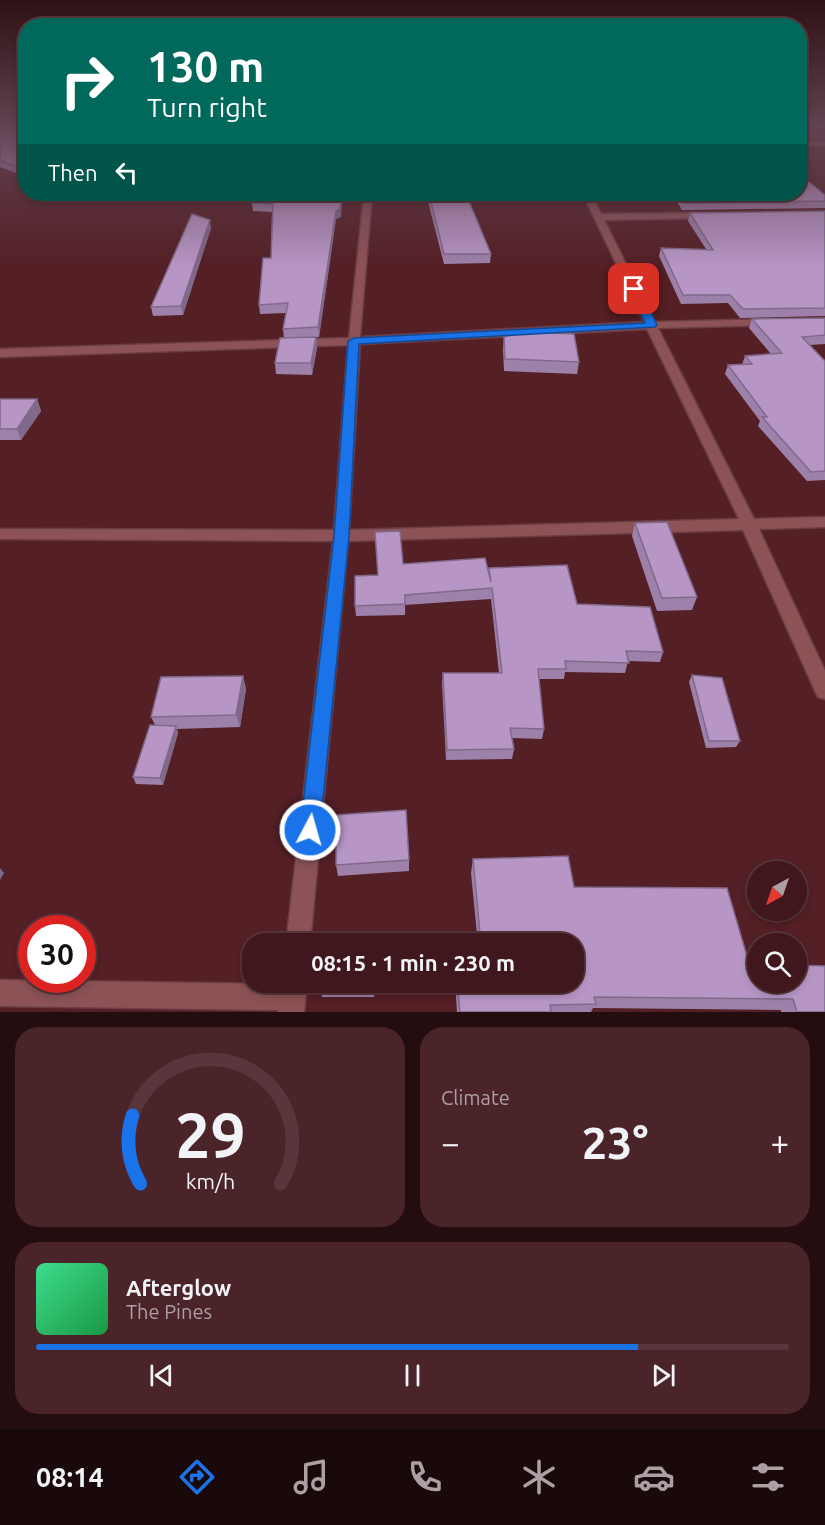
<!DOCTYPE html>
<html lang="en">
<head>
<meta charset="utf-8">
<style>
	body { margin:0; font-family:Ubuntu,sans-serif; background:#4a2429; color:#f1f3f6; height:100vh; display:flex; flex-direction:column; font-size:22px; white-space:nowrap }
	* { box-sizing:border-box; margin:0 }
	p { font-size:20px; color:#ad9fa3 }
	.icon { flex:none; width:33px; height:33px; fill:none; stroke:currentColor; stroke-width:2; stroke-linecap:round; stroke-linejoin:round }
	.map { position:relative; height:1012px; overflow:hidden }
	.side { display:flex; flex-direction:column; gap:15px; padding:15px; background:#230d0f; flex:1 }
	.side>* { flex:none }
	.banner { position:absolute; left:18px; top:18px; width:789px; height:183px; border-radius:24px; box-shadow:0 3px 9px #0003,0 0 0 2px #58363b; background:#00695c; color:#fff; overflow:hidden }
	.needle { width:39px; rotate:220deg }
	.controls { position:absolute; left:747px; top:861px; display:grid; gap:12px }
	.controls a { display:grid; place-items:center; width:60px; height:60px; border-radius:50%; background:#3f171c; box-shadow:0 3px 9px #0003,0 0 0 2px #58363b; font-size:30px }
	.speed { position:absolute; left:18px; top:915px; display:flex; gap:12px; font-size:30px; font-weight:700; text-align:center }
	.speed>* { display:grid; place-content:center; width:78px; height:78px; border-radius:50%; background:#3f171c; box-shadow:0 3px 9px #0003,0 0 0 2px #58363b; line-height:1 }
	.speed .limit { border:9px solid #d22; background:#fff; color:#111 }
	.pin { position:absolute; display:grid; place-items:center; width:51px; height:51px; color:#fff; margin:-26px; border-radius:12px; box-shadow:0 3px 9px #0006 }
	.me { position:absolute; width:66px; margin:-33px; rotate:6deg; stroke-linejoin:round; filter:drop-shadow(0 0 4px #0008) }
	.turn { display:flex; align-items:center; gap:21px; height:126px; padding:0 30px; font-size:27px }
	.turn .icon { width:78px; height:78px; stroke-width:2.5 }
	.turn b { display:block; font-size:42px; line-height:51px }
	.then { display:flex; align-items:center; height:57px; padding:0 30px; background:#0003; gap:12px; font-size:22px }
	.big { font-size:45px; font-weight:600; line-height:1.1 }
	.side .card { flex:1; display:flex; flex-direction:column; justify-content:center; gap:9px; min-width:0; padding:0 21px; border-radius:24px; background:#4a2429 }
	.side .dial { align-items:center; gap:0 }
	.dial svg { height:156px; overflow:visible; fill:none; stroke:#58363b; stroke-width:7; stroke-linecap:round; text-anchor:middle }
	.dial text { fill:#f1f3f6; stroke:none }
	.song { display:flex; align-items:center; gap:18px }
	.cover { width:72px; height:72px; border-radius:9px; background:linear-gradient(135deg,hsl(150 70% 55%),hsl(140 70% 35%)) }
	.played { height:6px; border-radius:3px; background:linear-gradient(90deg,#1a73e8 80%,#58363b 80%) }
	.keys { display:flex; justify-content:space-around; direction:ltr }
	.heat { display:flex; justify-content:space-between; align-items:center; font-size:33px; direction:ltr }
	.side .tiles { flex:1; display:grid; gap:15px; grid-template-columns:1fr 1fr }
	.card:last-child { grid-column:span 2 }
	.trip { position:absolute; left:242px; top:933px; width:342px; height:60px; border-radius:24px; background:#3f171c; box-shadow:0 3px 9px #0003,0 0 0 2px #58363b; font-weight:600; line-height:60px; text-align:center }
	.tab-bar { display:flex; height:96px; justify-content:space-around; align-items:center; background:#19090b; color:#ad9fa3 }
	.tab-bar .icon { width:42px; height:42px }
	.tab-bar .on { color:#1a73e8 }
	.tab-bar b { font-size:27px; color:#f1f3f6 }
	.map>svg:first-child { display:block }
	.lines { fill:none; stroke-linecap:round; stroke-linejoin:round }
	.street-casing { stroke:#6a3c43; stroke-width:3 }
	.street { fill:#8c5256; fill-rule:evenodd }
	.wall { fill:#9d81aa }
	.shaded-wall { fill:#80698b }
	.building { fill:#b796c6; stroke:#80698b; stroke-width:1.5 }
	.route { fill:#1a73e8; stroke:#114b97; stroke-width:1.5 }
</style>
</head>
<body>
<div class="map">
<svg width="825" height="1012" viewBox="0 0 825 1012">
	<rect width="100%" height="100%" fill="#541f25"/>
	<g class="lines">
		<defs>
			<path id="street" d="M800,142H825V146H800Z
				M364,194H372L360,337L644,322L583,194H591L601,214L711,213V217L708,218L604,220L655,322L770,319L776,322L770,325L658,328L754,519L825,517V527L759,529L825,671V699L818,697L815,691L743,530L348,541L310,944H286L333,541L0,539V529L334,530L348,345L0,357V349L349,338ZM647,329L739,519L349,530L360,344Z
				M0,980L281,984L307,982L304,1012H278V1010L0,1006Z"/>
		</defs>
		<use href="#street" class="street-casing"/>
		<use href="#street" class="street"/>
	</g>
	<path class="wall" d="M0,126H26V177L0,167Z
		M259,194L341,217L336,219L319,337H316L317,348L312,375L276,374L275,363L284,338L283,329L286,313L260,314L259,305L271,258L272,212L253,211L252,203Z
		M426,194H466L491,254L490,263L444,264Z
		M636,194H800L825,195V208L682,210L674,197H638Z
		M825,211V316L740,318L728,303L681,304L659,256L661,248L706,249L688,221L690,213Z
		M211,228L183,315L153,316L151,307Z
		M825,318V344L810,345L825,361V480L807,481L758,426L760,421L725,374L728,365H742L745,356L771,354L749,328L752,319Z
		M504,337L579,362L577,374L504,371L503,349Z
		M0,399H37L41,411L21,440H0Z
		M635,523L697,597L692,610L657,611L632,536Z
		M403,564L489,573V568L577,604L663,652L660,662L628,661L625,673L565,672L564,679H539L544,729L542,739L512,738L514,749L512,759L446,760L442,683L443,673H499L491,599L405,605V615L356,616L355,606L378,575Z
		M692,675L740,741L736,747L706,748L689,682Z
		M243,676L246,689L240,727L177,729L178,733L163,785L136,784L133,777L155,725L151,717Z
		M473,859L574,887L749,963L825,1012H781V1010L593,1008L591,1012H457L455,982H573V944H478L471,873Z
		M409,860V871L338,876L336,865Z
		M321,982H374V997H322L321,992Z"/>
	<path class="shaded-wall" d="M342,194H343L341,217L336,219L319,337L318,327L336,211Z
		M210,220L211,228L183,315L181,306Z
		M316,337L317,348L312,375L311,363Z
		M37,399L41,411L21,440L17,429Z
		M243,676L246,689L240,727L236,715Z
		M176,726L178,733L163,785L160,778Z
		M0,868L4,873L0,880Z"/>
	<path class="building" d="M0,126H26V170L0,160Z
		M803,177L825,195V201L684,203L678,194H800V178Z
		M259,194H342L340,209L336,211L318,327L283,329L288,303L259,305L263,258H271L273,204L252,203Z
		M429,194H466L491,254H444Z
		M825,211V308L743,309L730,295H683L661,248L713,250L690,213Z
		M192,214L210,220L181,306L151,307Z
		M825,318V335L802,337L825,361V471L811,472L762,417H767L728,365L752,364L745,356L782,353L752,319Z
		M523,332L574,334L579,362L505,359L504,337Z
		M316,337L311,363H275L280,338Z
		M0,399H37L17,429H0Z
		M667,522L697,597L662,598L635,523Z
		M400,531L403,564L485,558L491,582L489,568L567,565L577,604L650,607L663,652L626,651L629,663L565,661L566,669H538L544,729L510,728L514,749L447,750L443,673H502L492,588L405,595V604L355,606V576L378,575L375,532Z
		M692,675L722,678L740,741H709Z
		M243,676L236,715L151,717L161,677Z
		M150,725L176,726L160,778L133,777Z
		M406,810L409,860L336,865V815Z
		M568,856L574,887L727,888L749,963H758V982H796V965L825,966V1012H797L793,999L594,997L596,1004L550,1005L551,1012H460L457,982H573V944H481L473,859Z
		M321,982H373V993L321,992Z"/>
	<linearGradient id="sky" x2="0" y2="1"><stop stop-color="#2e1114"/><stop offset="0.47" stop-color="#614251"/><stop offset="1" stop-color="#614251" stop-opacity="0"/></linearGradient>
	<rect width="825" height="268" fill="url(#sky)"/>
	<path class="route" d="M634,286L639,289L657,325L655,327L359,344L349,536L320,830L317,837L310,840L303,837L300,830L334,536L348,341L354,338L645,323L629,289Z"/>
</svg>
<div class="controls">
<a><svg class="needle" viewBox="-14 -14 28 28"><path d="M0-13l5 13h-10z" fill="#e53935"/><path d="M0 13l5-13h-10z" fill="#ad9fa3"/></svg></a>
<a><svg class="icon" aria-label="search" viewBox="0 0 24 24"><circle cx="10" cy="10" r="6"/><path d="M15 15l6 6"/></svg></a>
</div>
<div class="speed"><div class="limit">30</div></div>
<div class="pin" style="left:634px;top:289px;background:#d93025"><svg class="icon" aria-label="arrive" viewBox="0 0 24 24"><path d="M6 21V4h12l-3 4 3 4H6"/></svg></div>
<svg class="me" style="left:310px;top:830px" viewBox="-20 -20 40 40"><circle r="17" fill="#1a73e8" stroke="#fff" stroke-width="3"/><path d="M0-11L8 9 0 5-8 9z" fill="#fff"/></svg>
<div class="trip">08:15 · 1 min · 230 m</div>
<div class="banner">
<div class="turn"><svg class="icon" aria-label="right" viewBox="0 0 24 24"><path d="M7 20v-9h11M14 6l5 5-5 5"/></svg><div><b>130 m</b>Turn right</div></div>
<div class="then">Then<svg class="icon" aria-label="left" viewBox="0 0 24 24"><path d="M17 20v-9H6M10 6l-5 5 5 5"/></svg></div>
</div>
</div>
<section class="side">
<div class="tiles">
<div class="card dial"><svg viewBox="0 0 100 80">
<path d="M14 69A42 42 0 1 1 86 69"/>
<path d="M14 69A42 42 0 0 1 10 34" stroke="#1a73e8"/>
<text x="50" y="56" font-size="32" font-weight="700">29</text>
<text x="50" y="72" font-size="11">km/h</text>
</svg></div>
<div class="card"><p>Climate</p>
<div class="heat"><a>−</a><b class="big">23°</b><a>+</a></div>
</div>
<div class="card">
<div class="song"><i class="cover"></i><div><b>Afterglow</b><p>The Pines</p></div></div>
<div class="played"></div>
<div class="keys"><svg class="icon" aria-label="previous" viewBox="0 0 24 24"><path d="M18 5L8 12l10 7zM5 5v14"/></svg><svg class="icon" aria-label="pause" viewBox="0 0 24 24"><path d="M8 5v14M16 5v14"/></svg><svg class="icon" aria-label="next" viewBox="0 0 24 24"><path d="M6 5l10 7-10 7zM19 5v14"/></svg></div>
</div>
</div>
</section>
<nav class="tab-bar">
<b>08:14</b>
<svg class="icon on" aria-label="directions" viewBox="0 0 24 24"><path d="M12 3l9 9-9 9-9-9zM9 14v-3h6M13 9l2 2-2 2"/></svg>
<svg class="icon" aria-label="music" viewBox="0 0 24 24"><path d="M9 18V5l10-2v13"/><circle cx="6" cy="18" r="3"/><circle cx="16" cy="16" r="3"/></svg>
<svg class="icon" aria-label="phone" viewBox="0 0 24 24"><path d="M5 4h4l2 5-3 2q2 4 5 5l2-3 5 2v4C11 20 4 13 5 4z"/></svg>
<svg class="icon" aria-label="climate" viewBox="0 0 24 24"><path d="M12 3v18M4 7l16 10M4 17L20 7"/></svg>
<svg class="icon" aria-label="car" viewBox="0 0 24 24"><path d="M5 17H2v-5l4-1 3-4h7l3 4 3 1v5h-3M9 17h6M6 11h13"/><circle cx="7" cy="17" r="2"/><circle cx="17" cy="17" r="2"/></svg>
<svg class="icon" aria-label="filters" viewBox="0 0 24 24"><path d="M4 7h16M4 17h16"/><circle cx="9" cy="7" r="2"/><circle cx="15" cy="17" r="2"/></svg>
</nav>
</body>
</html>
